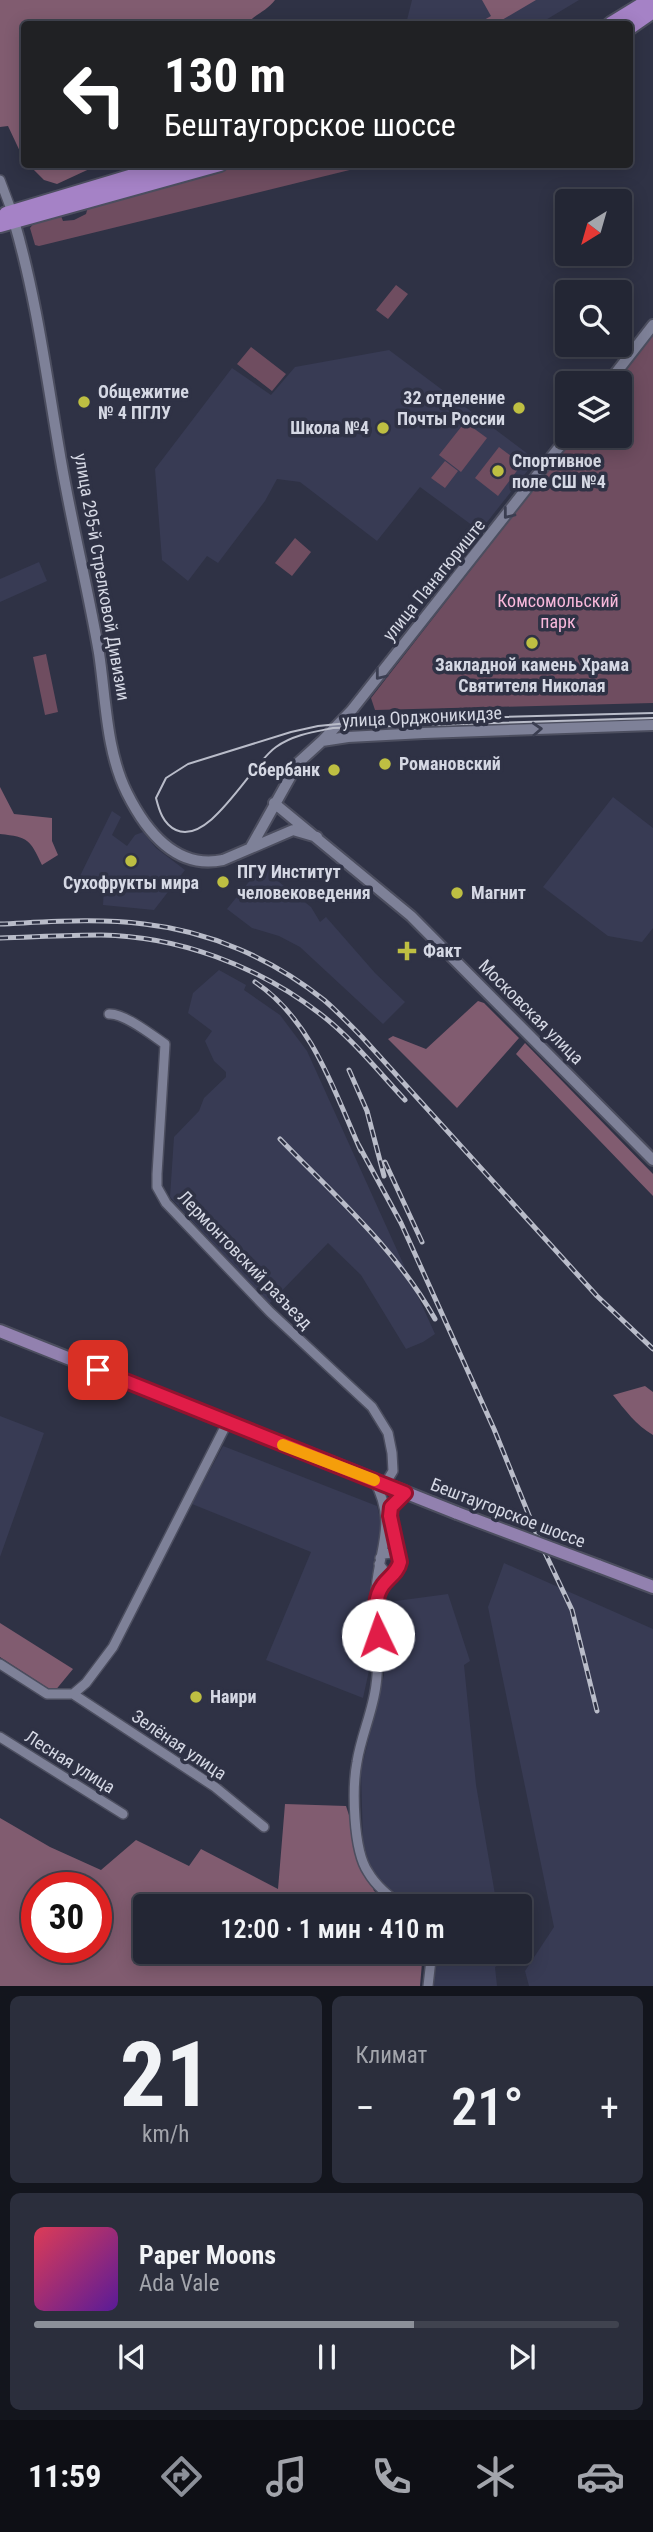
<!DOCTYPE html>
<html lang="ru">
<head>
<meta charset="utf-8">
<style>
	body { margin:0; font-family:"Roboto Condensed",sans-serif; background:#2b2e3c; color:#f1f3f6; height:100vh; display:flex; flex-direction:column; font-size:26px; white-space:nowrap }
	* { box-sizing:border-box; margin:0 }
	p { font-size:23px; color:#a3a5ac }
	.icon { flex:none; width:38px; height:38px; fill:none; stroke:currentColor; stroke-width:2; stroke-linecap:round; stroke-linejoin:round }
	.map { position:relative; height:1986px; overflow:hidden }
	.drawer { display:flex; flex-direction:column; gap:10px; padding:10px; background:#13151d; flex:1 }
	.drawer>* { flex:none }
	.banner { position:absolute; left:21px; top:21px; width:612px; height:147px; border-radius:7px; box-shadow:0 4px 18px #0003,0 0 0 2px #40434f; background:#202124; color:#fff; overflow:hidden }
	.needle { width:46px; rotate:217deg }
	.fabs { position:absolute; left:555px; top:189px; display:grid; gap:14px }
	.fabs a { display:grid; place-items:center; width:77px; height:77px; border-radius:7px; background:#232634; box-shadow:0 4px 18px #0003,0 0 0 2px #40434f; font-size:35px }
	.speed { position:absolute; left:21px; top:1872px; display:flex; gap:14px; font-size:35px; font-weight:700; text-align:center }
	.speed>* { display:grid; place-content:center; width:91px; height:91px; border-radius:50%; background:#232634; box-shadow:0 4px 18px #0003,0 0 0 2px #40434f; line-height:1 }
	.speed .limit { border:10px solid #d22; background:#fff; color:#111 }
	.pin { position:absolute; display:grid; place-items:center; width:60px; height:60px; color:#fff; margin:-30px; border-radius:14px; box-shadow:0 4px 10px #0006 }
	.me { position:absolute; width:77px; margin:-38px; rotate:357deg; stroke-linejoin:round; filter:drop-shadow(0 0 5px #0008) }
	.turn { display:flex; align-items:center; gap:24px; height:147px; padding:0 28px; font-size:32px }
	.turn .icon { width:91px; height:91px; stroke-width:2.5 }
	.turn b { display:block; font-size:49px; line-height:60px }
	.big { font-size:52px; font-weight:600; line-height:1.1 }
	.drawer .card { flex:1; display:flex; flex-direction:column; justify-content:center; gap:10px; min-width:0; padding:0 24px; border-radius:10px; background:#2b2e3c }
	.drawer .dial { align-items:center; gap:0 }
	.dial b { font-size:91px; line-height:1 }
	.song { display:flex; align-items:center; gap:21px }
	.cover { width:84px; height:84px; border-radius:10px; background:linear-gradient(135deg,hsl(350 70% 55%),hsl(270 70% 35%)) }
	.played { height:7px; border-radius:4px; background:linear-gradient(90deg,#8c9099 65%,#40434f 65%) }
	.keys { display:flex; justify-content:space-around; direction:ltr }
	.heat { display:flex; justify-content:space-between; align-items:center; font-size:38px; direction:ltr }
	.drawer .tiles { flex:1; display:grid; gap:10px; grid-template-columns:1fr 1fr }
	.card:last-child { grid-column:span 2 }
	.trip { position:absolute; left:133px; top:1894px; width:399px; height:70px; border-radius:7px; background:#232634; box-shadow:0 4px 18px #0003,0 0 0 2px #40434f; font-weight:600; line-height:70px; text-align:center }
	.menu { display:flex; height:112px; justify-content:space-around; align-items:center; background:#0e0f15; color:#a3a5ac }
	.menu .icon { width:49px; height:49px }
	.menu .current { color:#8c9099 }
	.menu b { font-size:32px; color:#f1f3f6 }
	.map>svg:first-child { display:block }
	.built { fill:#383b54 }
	.green { fill:#6f4d60 }
	.forest { fill:#815c70; fill-rule:evenodd }
	.lines { fill:none; stroke-linecap:round; stroke-linejoin:round }
	.minor-casing { stroke:#4c4e5f; stroke-width:12 }
	.tertiary-casing { stroke:#4c4e5f; stroke-width:14 }
	.secondary-casing { stroke:#4c4e5f; stroke-width:16 }
	.primary-casing { stroke:#4c4e5f; stroke-width:18 }
	.minor { stroke:#7e8198; stroke-width:9 }
	.tertiary { stroke:#7e8198; stroke-width:10 }
	.secondary { stroke:#9281af; stroke-width:12 }
	.primary { stroke:#a582c6; stroke-width:14 }
	.tram { stroke:#b9bcc9; stroke-width:2 }
	.rail-casing { stroke:#b9bcc9; stroke-width:5 }
	.rail { stroke:#2f3245; stroke-width:2.5; stroke-dasharray:8; stroke-linecap:butt }
	.secondary-bridge-casing { stroke:#4c4e5f; stroke-width:16; stroke-linecap:butt }
	.secondary-bridge { stroke:#9281af; stroke-width:12 }
	.oneway { stroke:#3b3e51 }
	.route-casing { stroke:#92132f; stroke-width:18 }
	.route { stroke:#e11d48; stroke-width:12 }
	.slow { stroke:#f59e0b; stroke-width:12 }
	.poi-dot { fill:#bebf42; stroke:#2f3245; stroke-width:2.5 }
	.labels { text-anchor:middle; stroke-width:7; stroke-linejoin:round; paint-order:stroke }
	.poi-label { font-size:18px; font-weight:bold; fill:#d5d8e4; stroke:#2f3245; text-anchor:start }
	.street-label { font-size:18px; fill:#d5d8e4; stroke:#2f3245 }
	.park-label { font-size:18px; fill:#f8b8db; stroke:#2f3245 }
</style>
</head>
<body>
<div class="map">
<svg width="653" height="1986" viewBox="0 0 653 1986">
	<rect width="100%" height="100%" fill="#2f3245"/>
	<path class="built" d="M412,0H579L539,24H406Z
		M389,350L536,460L480,531L420,487L377,541L300,482L277,479L265,501L218,563L207,556L188,581L162,560L155,469L232,368L271,395L295,367Z
		M39,562L47,581L0,602V579Z
		M613,797L653,828V928L642,942L608,936L543,887Z
		M112,811L121,817L112,835L127,846L135,835L143,832L156,848L185,870L154,910L103,905L104,889L78,880Z
		M264,863L279,882L311,907L320,922L326,917L375,973L405,1002L383,1024L300,947L279,936L252,928L227,909Z
		M219,970L246,985L244,990L280,1015L307,1051L435,1334L423,1342L406,1349L361,1275L328,1243L269,1304L170,1197L174,1137L199,1111L204,1098L226,1077V1072L214,1061L205,1041L212,1031L188,1013L193,993Z
		M0,1416L44,1433L0,1557Z
		M223,1446L377,1506L383,1530L370,1583V1666L363,1698L266,1660L311,1552L192,1504Z
		M504,1563L653,1629V1986H529L525,1971L554,1927L488,1607Z
		M448,1594L470,1661L464,1665L476,1785L497,1906L411,1904L384,1885L372,1871L363,1843L361,1771L384,1675L381,1603Z
		M434,1951H505L506,1960L495,1967L497,1986H432Z"/>
	<path class="green" d="M245,165H370L39,246L35,245L30,228L34,223L61,216L63,221L74,220L86,214L88,207L141,189Z
		M396,285L408,294L388,319L376,310Z
		M653,335V703L375,710L371,698L575,436H620V383H616Z
		M251,347L286,374L272,391L237,364Z
		M465,422L487,438L461,472L439,455Z
		M499,447L522,464L498,496L475,478Z
		M445,461L458,471L445,488L431,478Z
		M295,538L311,552L292,576L275,563Z
		M46,654L58,712L45,715L33,657Z"/>
	<path class="forest" d="M0,0H275C267,11 255,14 247,24H24V160L8,126L0,127Z
		M482,0H536L495,24H487L484,20L491,16Z
		M29,165H98L57,184L44,180Z
		M0,787L14,814L52,818V841L58,855L42,865C30,840 29,837 0,834Z
		M478,1001L484,1003L519,1038L457,1108L388,1039L393,1036L426,1049Z
		M525,1043L653,1174V1196L516,1054Z
		M645,1386L653,1392V1435C636,1425 625,1410 613,1395Z
		M0,1623L73,1669L54,1692L0,1657Z
		M285,1804L346,1806L374,1891L399,1906H145V1951H423L420,1986H0V1818L50,1847L101,1870L136,1840L189,1866L201,1849L278,1889ZM37,1888H96V1948H37Z"/>
	<g class="lines">
		<defs>
			<path id="minor" d="M0,180L12,212
				M109,1014C124,1013 152,1035 165,1044L157,1174V1187L166,1203L270,1312L372,1407L388,1433L392,1453L393,1471L385,1484
				M374,1480C397,1523 380,1545 376,1589C373,1620 381,1652 376,1685C373,1711 361,1736 357,1762C352,1788 353,1850 368,1872C376,1886 389,1896 402,1906
				M398,1556C393,1530 381,1512 405,1493
				M379,1564L385,1572L391,1573L399,1567L400,1562L394,1553L383,1554L380,1558
				M0,1664L47,1694H73L86,1683L113,1647L227,1423
				M73,1694L215,1787L264,1827
				M0,1737L123,1814
				M428,1986L432,1951"/>
			<path id="tertiary" d="M14,221C37,299 47,381 61,461C72,525 88,589 99,653C106,699 106,751 127,793C146,831 176,870 223,860L293,830L317,837
				M608,383L653,325
				M322,741L351,711L568,436
				M274,803L411,916L653,1160
				M251,847L298,763L322,741L348,737L424,733L653,725"/>
			<path id="secondary" d="M0,1331L457,1513
				M598,1566L653,1587"/>
			<path id="primary" d="M611,24L650,0
				M630,27L653,11
				M6,214L173,164
				M0,225L220,164"/>
		</defs>
		<use href="#minor" class="minor-casing"/>
		<use href="#tertiary" class="tertiary-casing"/>
		<use href="#secondary" class="secondary-casing"/>
		<use href="#primary" class="primary-casing"/>
		<use href="#minor" class="minor"/>
		<use href="#tertiary" class="tertiary"/>
		<use href="#secondary" class="secondary"/>
		<use href="#primary" class="primary"/>
		<path class="tram" d="M653,713L379,720L318,726L291,732L188,764L166,778L156,798C159,810 163,824 176,830C210,846 251,764 276,747C293,735 313,732 333,728L653,718"/>
		<defs>
			<path id="rail" d="M0,924C48,922 97,918 144,924C209,931 273,959 324,1000C337,1011 350,1025 362,1037L597,1296L653,1349
				M0,938C34,937 68,935 101,935C178,936 258,966 319,1013C351,1037 378,1071 405,1100
				M255,982C312,1020 334,1091 361,1151
				M349,1070L367,1111L384,1176
				M280,1139C335,1196 396,1249 435,1319
				M358,1144L401,1223L494,1429L539,1540L572,1610L597,1711
				M385,1162L422,1242"/>
		</defs>
		<use href="#rail" class="rail-casing"/>
		<use href="#rail" class="rail"/>
		<defs>
			<path id="secondary-bridge" d="M457,1513L598,1566"/>
		</defs>
		<use href="#secondary-bridge" class="secondary-bridge-casing"/>
		<use href="#secondary-bridge" class="secondary-bridge"/>
	</g>
	<defs><path id="oneway-chevron" d="M-2-3.5L2.5 0L-2 3.5" fill="none" stroke-width="1.6" stroke-linecap="round" stroke-linejoin="round" transform="scale(1.75)"/></defs>
	<g class="oneway">
		<use href="#oneway-chevron" transform="translate(508 514) rotate(128)"/>
		<use href="#oneway-chevron" transform="translate(380 675) rotate(128)"/>
		<use href="#oneway-chevron" transform="translate(537 729) rotate(-3)"/>
	</g>
	<g class="lines">
		<defs>
			<path id="route" d="M98,1370L405,1493L391,1507L390,1516L400,1562C398,1572 389,1577 383,1585C372,1600 377,1618 378,1635"/>
		</defs>
		<use href="#route" class="route-casing"/>
		<use href="#route" class="route"/>
		<path class="slow" d="M283,1445L374,1480"/>
	</g>
	<g class="poi-dot">
		<circle cx="84" cy="402" r="7"/>
		<circle cx="519" cy="408" r="7"/>
		<circle cx="383" cy="428" r="7"/>
		<circle cx="498" cy="471" r="7"/>
		<circle cx="532" cy="643" r="7"/>
		<circle cx="385" cy="764" r="7"/>
		<circle cx="334" cy="770" r="7"/>
		<circle cx="131" cy="861" r="7"/>
		<circle cx="223" cy="882" r="7"/>
		<circle cx="457" cy="893" r="7"/>
		<path d="M403.5 940.5h7v7h7v7h-7v7h-7v-7h-7v-7h7z"/>
		<circle cx="196" cy="1697" r="7"/>
	</g>
	<g class="labels">
		<g class="poi-label">
			<text x="98" y="398">Общежитие<tspan x="98" dy="21">№ 4 ПГЛУ</tspan></text>
			<text x="505" y="404" text-anchor="end">32 отделение<tspan x="505" dy="21">Почты России</tspan></text>
			<text x="369" y="434" text-anchor="end">Школа №4</text>
			<text x="512" y="467">Спортивное<tspan x="512" dy="21">поле СШ №4</tspan></text>
			<text x="532" y="671" text-anchor="middle">Закладной камень Храма<tspan x="532" dy="21">Святителя Николая</tspan></text>
			<text x="399" y="770">Романовский</text>
			<text x="320" y="776" text-anchor="end">Сбербанк</text>
			<text x="237" y="878">ПГУ Институт<tspan x="237" dy="21">человековедения</tspan></text>
			<text x="131" y="889" text-anchor="middle">Сухофрукты мира</text>
			<text x="471" y="899">Магнит</text>
			<text x="423" y="957">Факт</text>
			<text x="210" y="1703">Наири</text>
		</g>
		<g class="street-label">
			<text transform="translate(102 577) rotate(80)" y="6">улица 295-й Стрелковой Дивизии</text>
			<text transform="translate(434 580) rotate(-51)" y="6">улица Панагюриште</text>
			<text transform="translate(422 717) rotate(-3)" y="6">улица Орджоникидзе</text>
			<text transform="translate(531 1012) rotate(45)" y="6">Московская улица</text>
			<text transform="translate(245 1260) rotate(46)" y="6">Лермонтовский разъезд</text>
			<text transform="translate(508 1513) rotate(21)" y="6">Бештаугорское шоссе</text>
			<text transform="translate(179 1745) rotate(34)" y="6">Зелёная улица</text>
			<text transform="translate(70 1762) rotate(32)" y="6">Лесная улица</text>
		</g>
		<g class="park-label">
			<text x="558" y="607">Комсомольский<tspan x="558" dy="21">парк</tspan></text>
		</g>
	</g>
</svg>
<div class="fabs">
<a><svg class="needle" viewBox="-14 -14 28 28"><path d="M0-13l5 13h-10z" fill="#e53935"/><path d="M0 13l5-13h-10z" fill="#a3a5ac"/></svg></a>
<a><svg class="icon" aria-label="search" viewBox="0 0 24 24"><circle cx="10" cy="10" r="6"/><path d="M15 15l6 6"/></svg></a>
<a><svg class="icon" aria-label="layers" viewBox="0 0 24 24"><path d="M12 4l9 5-9 5-9-5zM3 14l9 5 9-5"/></svg></a>
</div>
<div class="speed"><div class="limit">30</div></div>
<div class="pin" style="left:98px;top:1370px;background:#d93025"><svg class="icon" aria-label="arrive" viewBox="0 0 24 24"><path d="M6 21V4h12l-3 4 3 4H6"/></svg></div>
<svg class="me" style="left:378px;top:1635px" viewBox="-20 -20 40 40"><circle r="19" fill="#fff"/><path d="M0-13L10 11 0 6-10 11z" fill="#e11d48"/></svg>
<div class="trip">12:00 · 1 мин · 410 m</div>
<div class="banner">
<div class="turn"><svg class="icon" aria-label="left" viewBox="0 0 24 24"><path d="M17 20v-9H6M10 6l-5 5 5 5"/></svg><div><b>130 m</b>Бештаугорское шоссе</div></div>
</div>
</div>
<section class="drawer">
<div class="tiles">
<div class="card dial"><b>21</b><p>km/h</p></div>
<div class="card"><p>Климат</p>
<div class="heat"><a>−</a><b class="big">21°</b><a>+</a></div>
</div>
<div class="card">
<div class="song"><i class="cover"></i><div><b>Paper Moons</b><p>Ada Vale</p></div></div>
<div class="played"></div>
<div class="keys"><svg class="icon" aria-label="previous" viewBox="0 0 24 24"><path d="M18 5L8 12l10 7zM5 5v14"/></svg><svg class="icon" aria-label="pause" viewBox="0 0 24 24"><path d="M8 5v14M16 5v14"/></svg><svg class="icon" aria-label="next" viewBox="0 0 24 24"><path d="M6 5l10 7-10 7zM19 5v14"/></svg></div>
</div>
</div>
</section>
<nav class="menu">
<b>11:59</b>
<svg class="icon current" aria-label="directions" viewBox="0 0 24 24"><path d="M12 3l9 9-9 9-9-9zM9 14v-3h6M13 9l2 2-2 2"/></svg>
<svg class="icon" aria-label="music" viewBox="0 0 24 24"><path d="M9 18V5l10-2v13"/><circle cx="6" cy="18" r="3"/><circle cx="16" cy="16" r="3"/></svg>
<svg class="icon" aria-label="phone" viewBox="0 0 24 24"><path d="M5 4h4l2 5-3 2q2 4 5 5l2-3 5 2v4C11 20 4 13 5 4z"/></svg>
<svg class="icon" aria-label="climate" viewBox="0 0 24 24"><path d="M12 3v18M4 7l16 10M4 17L20 7"/></svg>
<svg class="icon" aria-label="car" viewBox="0 0 24 24"><path d="M5 17H2v-5l4-1 3-4h7l3 4 3 1v5h-3M9 17h6M6 11h13"/><circle cx="7" cy="17" r="2"/><circle cx="17" cy="17" r="2"/></svg>
</nav>
</body>
</html>
